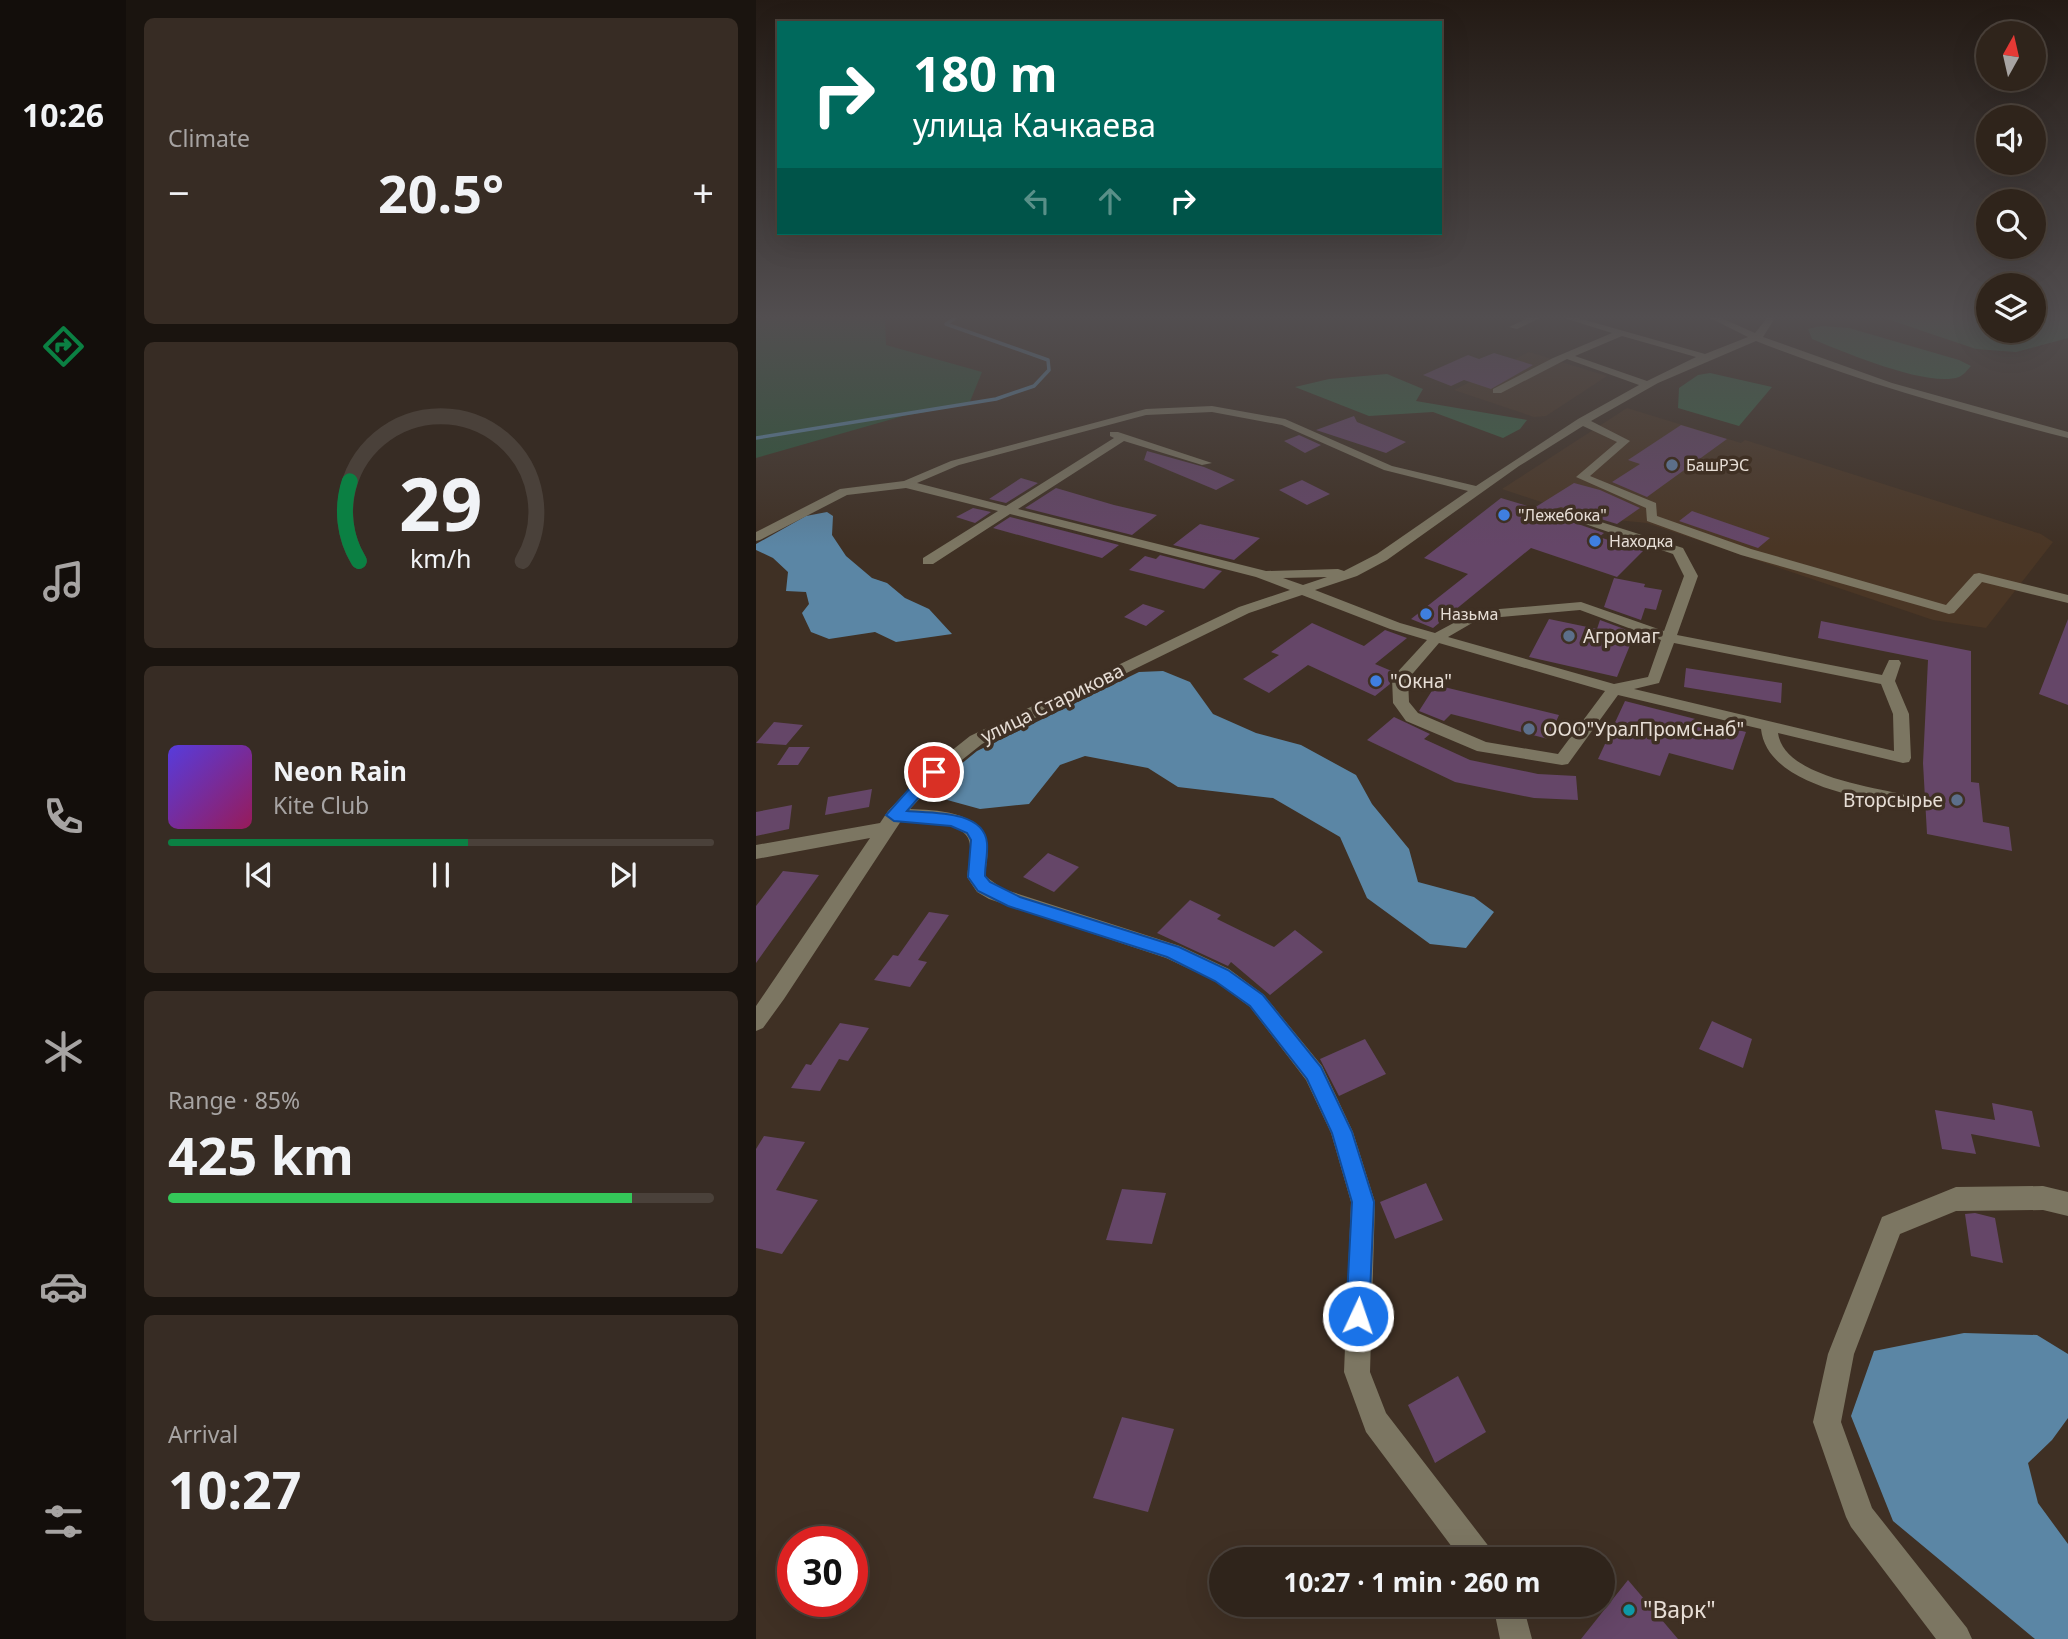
<!DOCTYPE html>
<html lang="en">
<head>
<meta charset="utf-8">
<style>
	body { margin:0; font-family:"Noto Sans",sans-serif; background:#372c24; color:#f1f3f6; height:100vh; display:flex; flex-direction:column; font-size:26px; white-space:nowrap }
	* { box-sizing:border-box; margin:0 }
	p { font-size:23px; color:#a7a4a3 }
	.icon { flex:none; width:38px; height:38px; fill:none; stroke:currentColor; stroke-width:2; stroke-linecap:round; stroke-linejoin:round }
	.map { position:relative; flex:1; overflow:hidden }
	.drawer { display:flex; flex-direction:column; gap:18px; padding:18px; background:#1a140f; width:630px }
	.drawer>* { flex:none }
	.guide { position:absolute; left:21px; top:21px; width:665px; height:214px; border-radius:0px; box-shadow:0 7px 28px #0002,0 0 0 2px #4a413a; background:#00695c; color:#fff; overflow:hidden }
	.needle { width:46px; rotate:8deg }
	.tools { position:absolute; left:1220px; top:21px; display:grid; gap:14px }
	.tools a { display:grid; place-items:center; width:70px; height:70px; border-radius:50%; background:#2f241b; box-shadow:0 7px 28px #0002,0 0 0 2px #4a413a; font-size:35px }
	.speed { position:absolute; left:21px; top:1526px; display:flex; gap:14px; font-size:35px; font-weight:700; text-align:center }
	.speed>* { display:grid; place-content:center; width:91px; height:91px; border-radius:50%; background:#2f241b; box-shadow:0 7px 28px #0002,0 0 0 2px #4a413a; line-height:1 }
	.speed .limit { border:10px solid #d22; background:#fff; color:#111 }
	.pin { position:absolute; display:grid; place-items:center; width:60px; height:60px; color:#fff; margin:-30px; border:4px solid #fff; border-radius:50%; box-shadow:0 2px 7px #0007 }
	.me { position:absolute; width:77px; margin:-38px; rotate:3deg; stroke-linejoin:round; filter:drop-shadow(0 0 5px #0008) }
	.turn { display:flex; align-items:center; gap:24px; height:147px; padding:0 21px; font-size:32px }
	.turn .icon { width:91px; height:91px; stroke-width:2.5 }
	.turn b { display:block; font-size:49px; line-height:60px }
	.lanes { display:flex; align-items:center; height:66px; padding:0 21px; background:#0003; justify-content:center; gap:35px; direction:ltr }
	.lanes .off { opacity:.35 }
	.big { font-size:52px; font-weight:700; line-height:1.1 }
	.drawer .card { flex:1; display:flex; flex-direction:column; justify-content:center; gap:10px; min-width:0; padding:0 24px; border-radius:10px; background:#372c24 }
	.drawer .dial { align-items:center; gap:0 }
	.dial svg { height:182px; overflow:visible; fill:none; stroke:#4a413a; stroke-width:7; stroke-linecap:round; text-anchor:middle }
	.dial text { fill:#f1f3f6; stroke:none }
	.song { display:flex; align-items:center; gap:21px }
	.cover { width:84px; height:84px; border-radius:10px; background:linear-gradient(135deg,hsl(250 70% 55%),hsl(330 70% 35%)) }
	.played { height:7px; border-radius:4px; background:linear-gradient(90deg,#0b8043 55%,#4a413a 55%) }
	.keys { display:flex; justify-content:space-around; direction:ltr }
	.heat { display:flex; justify-content:space-between; align-items:center; font-size:38px; direction:ltr }
	.charge { height:10px; border-radius:5px; background:linear-gradient(90deg,#34c759 85%,#4a413a 0) }
	.trip { position:absolute; left:453px; top:1547px; width:406px; height:70px; border-radius:35px; background:#2f241b; box-shadow:0 7px 28px #0002,0 0 0 2px #4a413a; font-weight:700; line-height:70px; text-align:center }
	main { display:flex; flex:1; min-height:0 }
	.dock { display:flex; flex-direction:column; width:126px; justify-content:space-around; align-items:center; background:#130e0b; color:#a7a4a3 }
	.dock .icon { width:49px; height:49px }
	.dock .current { color:#0b8043 }
	.dock b { font-size:32px; color:#f1f3f6 }
	.map>svg:first-child { display:block }
	.built { fill:#4a3625 }
	.green { fill:#2d563a }
	.forest { fill:#3b6447 }
	.water { fill:#5b86a5 }
	.lines { fill:none; stroke-linecap:round; stroke-linejoin:round }
	.stream { stroke:#5b86a5; stroke-width:3.5 }
	.building { fill:#654668 }
	.minor { fill:#7c7662; fill-rule:evenodd }
	.route { fill:#1a73e8; stroke:#114b97; stroke-width:2 }
	.service-dot { fill:#5c6f8a; stroke:#3f3024; stroke-width:2.5 }
	.shop-dot { fill:#3f7fe0; stroke:#3f3024; stroke-width:2.5 }
	.culture-dot { fill:#0f9aa8; stroke:#3f3024; stroke-width:2.5 }
	.labels { text-anchor:middle; stroke-width:7; stroke-linejoin:round; paint-order:stroke }
	.far-poi-label { font-size:16px; fill:#e7ded6; stroke:#3f3024; text-anchor:start }
	.poi-label { font-size:19px; fill:#e7ded6; stroke:#3f3024; text-anchor:start }
	.street-label { font-size:19px; fill:#e7ded6; stroke:#3f3024 }
	.near-poi-label { font-size:23px; fill:#e7ded6; stroke:#3f3024; text-anchor:start }
</style>
</head>
<body>
<main>
<nav class="dock">
<b>10:26</b>
<svg class="icon current" aria-label="directions" viewBox="0 0 24 24"><path d="M12 3l9 9-9 9-9-9zM9 14v-3h6M13 9l2 2-2 2"/></svg>
<svg class="icon" aria-label="music" viewBox="0 0 24 24"><path d="M9 18V5l10-2v13"/><circle cx="6" cy="18" r="3"/><circle cx="16" cy="16" r="3"/></svg>
<svg class="icon" aria-label="phone" viewBox="0 0 24 24"><path d="M5 4h4l2 5-3 2q2 4 5 5l2-3 5 2v4C11 20 4 13 5 4z"/></svg>
<svg class="icon" aria-label="climate" viewBox="0 0 24 24"><path d="M12 3v18M4 7l16 10M4 17L20 7"/></svg>
<svg class="icon" aria-label="car" viewBox="0 0 24 24"><path d="M5 17H2v-5l4-1 3-4h7l3 4 3 1v5h-3M9 17h6M6 11h13"/><circle cx="7" cy="17" r="2"/><circle cx="17" cy="17" r="2"/></svg>
<svg class="icon" aria-label="filters" viewBox="0 0 24 24"><path d="M4 7h16M4 17h16"/><circle cx="9" cy="7" r="2"/><circle cx="15" cy="17" r="2"/></svg>
</nav>
<section class="drawer">
<div class="card"><p>Climate</p>
<div class="heat"><a>−</a><b class="big">20.5°</b><a>+</a></div>
</div>
<div class="card dial"><svg viewBox="0 0 100 80">
<path d="M14 69A42 42 0 1 1 86 69"/>
<path d="M14 69A42 42 0 0 1 10 34" stroke="#0b8043"/>
<text x="50" y="56" font-size="32" font-weight="700">29</text>
<text x="50" y="72" font-size="11">km/h</text>
</svg></div>
<div class="card">
<div class="song"><i class="cover"></i><div><b>Neon Rain</b><p>Kite Club</p></div></div>
<div class="played"></div>
<div class="keys"><svg class="icon" aria-label="previous" viewBox="0 0 24 24"><path d="M18 5L8 12l10 7zM5 5v14"/></svg><svg class="icon" aria-label="pause" viewBox="0 0 24 24"><path d="M8 5v14M16 5v14"/></svg><svg class="icon" aria-label="next" viewBox="0 0 24 24"><path d="M6 5l10 7-10 7zM19 5v14"/></svg></div>
</div>
<div class="card"><p>Range · 85%</p><b class="big">425 km</b><div class="charge"></div></div>
<div class="card"><p>Arrival</p><b class="big">10:27</b></div>
</section>
<div class="map">
<svg width="1312" height="1639" viewBox="0 0 1312 1639">
	<rect width="100%" height="100%" fill="#3f3024"/>
	<path class="built" d="M773,352L851,376L790,416L778,417L698,390Z
		M871,408L985,443L989,440L1285,534L1297,542L1230,628L1177,620L891,523L830,517L746,489Z"/>
	<path class="green" d="M20,318H129L130,345L226,372L213,404L147,416L0,458V321Z"/>
	<path class="forest" d="M1128,318H1232V331H1278V318H1312V338L1260,352L1220,349Z
		M1065,326L1093,328L1203,360L1215,366C1212,369 1208,375 1203,377C1172,388 1088,352 1056,339L1052,329Z
		M954,373L1016,387L983,426L922,408L923,388L942,375Z
		M631,374L667,389L660,401L771,420L764,429L747,438L677,412L613,416L539,387L573,379Z"/>
	<path class="water" d="M71,512L77,516L76,535L90,556L116,578L131,583L149,598L173,609L196,634L140,642L119,632L73,639L55,632L46,613L53,604L50,592L30,591L32,572L17,558L0,550V544L50,516Z
		M407,671L434,682L457,714L500,733L545,745L600,775L616,804L653,849L662,882L718,897L738,912L710,948L674,944L611,898L584,837L517,798L422,787L392,768L329,756L304,765L273,804L224,809L184,798L193,774L221,751L383,672Z
		M1208,1333L1281,1335L1312,1354V1418L1296,1440L1272,1463L1282,1503L1312,1544V1639H1279L1137,1521L1095,1416L1118,1351Z"/>
	<g class="lines">
		<path class="stream" d="M0,438L240,399L278,386L293,370L292,360L190,324L199,318"/>
	</g>
	<path class="building" d="M738,353L777,365L735,389L708,380L695,386L667,375L712,355L723,359Z
		M598,416L601,422L650,442L630,453L560,430Z
		M925,425L971,439L891,497L856,482L884,464L872,460Z
		M543,435L565,445L549,453L528,441Z
		M391,451L448,467L479,480L460,490L388,460Z
		M265,478L282,483L250,503L233,499Z
		M546,480L574,494L551,505L523,490Z
		M818,483L844,490L884,508L861,524L805,507L792,511L793,514L848,533L843,537L887,551L861,577L775,548L677,628L655,619L712,574L668,558L745,498L778,508Z
		M300,488L358,505L401,515L376,535L269,508Z
		M217,508L235,512L219,523L200,517Z
		M936,511L1014,538L1002,548L923,521Z
		M254,517L363,545L346,558L237,528Z
		M444,524L504,538L478,560L417,545Z
		M404,555L466,571L448,589L373,570L389,556L400,559Z
		M858,578L889,584L888,587L906,590L900,610L889,608L885,620L848,607Z
		M387,604L409,611L390,626L368,617Z
		M793,619L841,629L844,620L879,633L861,677L773,657Z
		M1312,619V705L1283,694Z
		M1065,621L1215,651V782L1223,783L1227,822L1253,827L1256,851L1171,834L1167,763L1172,660L1062,638Z
		M556,623L608,646L629,630L651,638L619,664L638,672L633,678L634,684L619,696L552,665L513,693L487,679L523,655L515,652Z
		M930,668L1026,683L1025,703L928,687Z
		M679,686H684L803,715L792,739L695,714L688,721L663,711Z
		M869,701L990,732L977,770L913,753L904,776L842,759Z
		M638,717L674,734L668,739L714,760L782,774L820,776L822,800L778,798L699,782L611,740Z
		M18,722L47,725L30,745L0,743Z
		M33,747H54L42,765H21Z
		M116,789L113,807L69,815L72,797Z
		M36,805L33,829L0,836V812Z
		M292,853L323,867L298,892L267,877Z
		M27,871L63,875L0,963V906Z
		M434,900L465,915L461,919L518,947L539,930L567,952L514,995L475,962L472,966L401,933Z
		M173,912L193,915L162,960L171,962L154,987L118,980L137,955L142,956Z
		M956,1021L996,1039L987,1068L943,1049Z
		M84,1023L113,1028L92,1061L83,1059L64,1091L35,1088L50,1064L55,1065Z
		M609,1039L630,1074L583,1096L564,1059Z
		M1236,1103L1276,1111L1284,1147L1215,1134L1220,1154L1186,1149L1179,1110L1239,1120Z
		M8,1136L49,1142L20,1190L62,1200L26,1254L0,1248V1149Z
		M670,1183L687,1220L639,1239L624,1202Z
		M366,1189L410,1193L396,1244L350,1240Z
		M1219,1213L1239,1218L1247,1263L1215,1256L1209,1214Z
		M702,1376L730,1432L679,1463L652,1405Z
		M366,1417L418,1429L392,1512L337,1498Z
		M872,1580L922,1639H825Z"/>
	<g class="lines">
		<path class="minor" d="M772,318H784L761,329L753,327Z
			M808,318H822L949,354L992,337L954,318H965L999,333L1011,318H1019L1007,337L1136,383L1312,432V438C1206,411 1101,381 1000,341L902,383L835,421L874,441L834,476L900,503L901,516L995,549L1190,605L1218,574L1223,573L1312,595V603L1226,582L1198,613L1193,614L985,555L891,521L890,508L820,477L861,442L827,426L763,466L631,560L601,576L559,590L644,623L679,633L720,611L825,602L908,631L928,576L917,554L794,512L804,509L927,548L942,576L921,635L1126,675L1133,660H1143L1145,663L1139,681L1153,714L1155,758L1153,762L1147,763L1022,733C1028,778 1122,787 1157,797L1160,801L1157,805L1151,807C1107,798 1011,785 1005,729L862,695L812,764L806,765L721,751L650,721L637,703L636,678L671,640L634,629L546,595L493,613L226,744L182,779L154,809C179,810 224,811 231,842C233,853 230,865 229,876L247,889L424,946L473,969L508,995L566,1066L597,1132L619,1202L614,1372L630,1413L734,1548L738,1559H705L610,1432L588,1372L595,1202L575,1133L550,1080L494,1007L459,981L410,958L233,899L221,892L211,877C212,866 217,849 212,838C204,821 161,822 145,821L28,999L7,1028L0,1031V1006L114,838L0,859V845L124,823L132,811L170,771L214,736L483,607L534,590L500,577L254,514L177,564H167V558L242,511L150,488L91,495L4,540L0,541V532L84,489L148,481L195,461L390,409L456,406L529,419L636,466L720,486L822,419L883,385L811,359L745,393H737V389L797,358L856,333ZM866,336L940,357L891,381L819,356ZM456,412L526,425L628,470L712,491L621,554L588,571L582,569L510,571L262,509L368,441L446,465L456,463L362,432H354V436L358,438L250,506L161,483L203,465L390,415ZM571,577L547,585L527,578ZM824,610L905,640L892,677L858,684L692,637L723,619ZM683,643L849,691L802,754L730,742L662,713L653,702L652,679ZM918,643L1125,684L1137,714L1138,751L878,689L903,683Z
			M1287,1186L1312,1192V1216L1287,1210L1200,1211L1144,1234L1098,1354L1085,1422L1116,1508L1211,1628L1216,1639H1180L1095,1527L1090,1517L1057,1422L1072,1354L1126,1217L1200,1187Z
			M737,1605H767L776,1639H744Z"/>
	</g>
	<linearGradient id="sky" x2="0" y2="1"><stop stop-color="#231a14"/><stop offset="0.58" stop-color="#524e50"/><stop offset="1" stop-color="#524e50" stop-opacity="0"/></linearGradient>
	<rect width="1312" height="547" fill="url(#sky)"/>
	<path class="route" d="M178,767L185,772L151,811C175,813 228,810 231,843C232,853 229,865 229,876L234,882L264,897L423,947L472,970L507,995L565,1067L596,1132L618,1202L613,1316L610,1324L602,1328L593,1324L590,1316L596,1202L576,1133L551,1079L494,1006L459,981L411,957L252,906L222,891L212,877L215,840L211,833L195,826L138,821L130,815L172,768Z"/>
	<g class="service-dot">
		<circle cx="916" cy="465" r="7"/>
		<circle cx="813" cy="636" r="7"/>
		<circle cx="773" cy="729" r="7"/>
		<circle cx="1201" cy="800" r="7"/>
	</g>
	<g class="shop-dot">
		<circle cx="748" cy="515" r="7"/>
		<circle cx="839" cy="541" r="7"/>
		<circle cx="670" cy="614" r="7"/>
		<circle cx="620" cy="681" r="7"/>
	</g>
	<circle class="culture-dot" cx="873" cy="1610" r="7"/>
	<g class="labels">
		<g class="far-poi-label">
			<text x="930" y="471">БашРЭС</text>
			<text x="762" y="521">"Лежебока"</text>
			<text x="853" y="547">Находка</text>
			<text x="684" y="620">Назьма</text>
		</g>
		<g class="poi-label">
			<text x="827" y="643">Агромаг</text>
			<text x="634" y="688">"Окна"</text>
			<text x="787" y="736">ООО"УралПромСнаб"</text>
			<text x="1187" y="807" text-anchor="end">Вторсырье</text>
		</g>
		<g class="street-label">
			<text transform="translate(296 703) rotate(-26)" y="7">улица Старикова</text>
		</g>
		<g class="near-poi-label">
			<text x="887" y="1618">"Варк"</text>
		</g>
	</g>
</svg>
<div class="tools">
<a><svg class="needle" viewBox="-14 -14 28 28"><path d="M0-13l5 13h-10z" fill="#e53935"/><path d="M0 13l5-13h-10z" fill="#a7a4a3"/></svg></a>
<a><svg class="icon" aria-label="sound" viewBox="0 0 24 24"><path d="M4 9h4l5-4v14l-5-4H4zM17 9q2 3 0 6"/></svg></a>
<a><svg class="icon" aria-label="search" viewBox="0 0 24 24"><circle cx="10" cy="10" r="6"/><path d="M15 15l6 6"/></svg></a>
<a><svg class="icon" aria-label="layers" viewBox="0 0 24 24"><path d="M12 4l9 5-9 5-9-5zM3 14l9 5 9-5"/></svg></a>
</div>
<div class="speed"><div class="limit">30</div></div>
<div class="pin" style="left:178px;top:772px;background:#d93025"><svg class="icon" aria-label="arrive" viewBox="0 0 24 24"><path d="M6 21V4h12l-3 4 3 4H6"/></svg></div>
<svg class="me" style="left:602px;top:1316px" viewBox="-20 -20 40 40"><circle r="17" fill="#1a73e8" stroke="#fff" stroke-width="3"/><path d="M0-11L8 9 0 5-8 9z" fill="#fff"/></svg>
<div class="trip">10:27 · 1 min · 260 m</div>
<div class="guide">
<div class="turn"><svg class="icon" aria-label="right" viewBox="0 0 24 24"><path d="M7 20v-9h11M14 6l5 5-5 5"/></svg><div><b>180 m</b>улица Качкаева</div></div>
<div class="lanes"><svg class="icon off" aria-label="left" viewBox="0 0 24 24"><path d="M17 20v-9H6M10 6l-5 5 5 5"/></svg><svg class="icon off" aria-label="ahead" viewBox="0 0 24 24"><path d="M12 20V5M6 11l6-6 6 6"/></svg><svg class="icon" aria-label="right" viewBox="0 0 24 24"><path d="M7 20v-9h11M14 6l5 5-5 5"/></svg></div>
</div>
</div>
</main>
</body>
</html>
